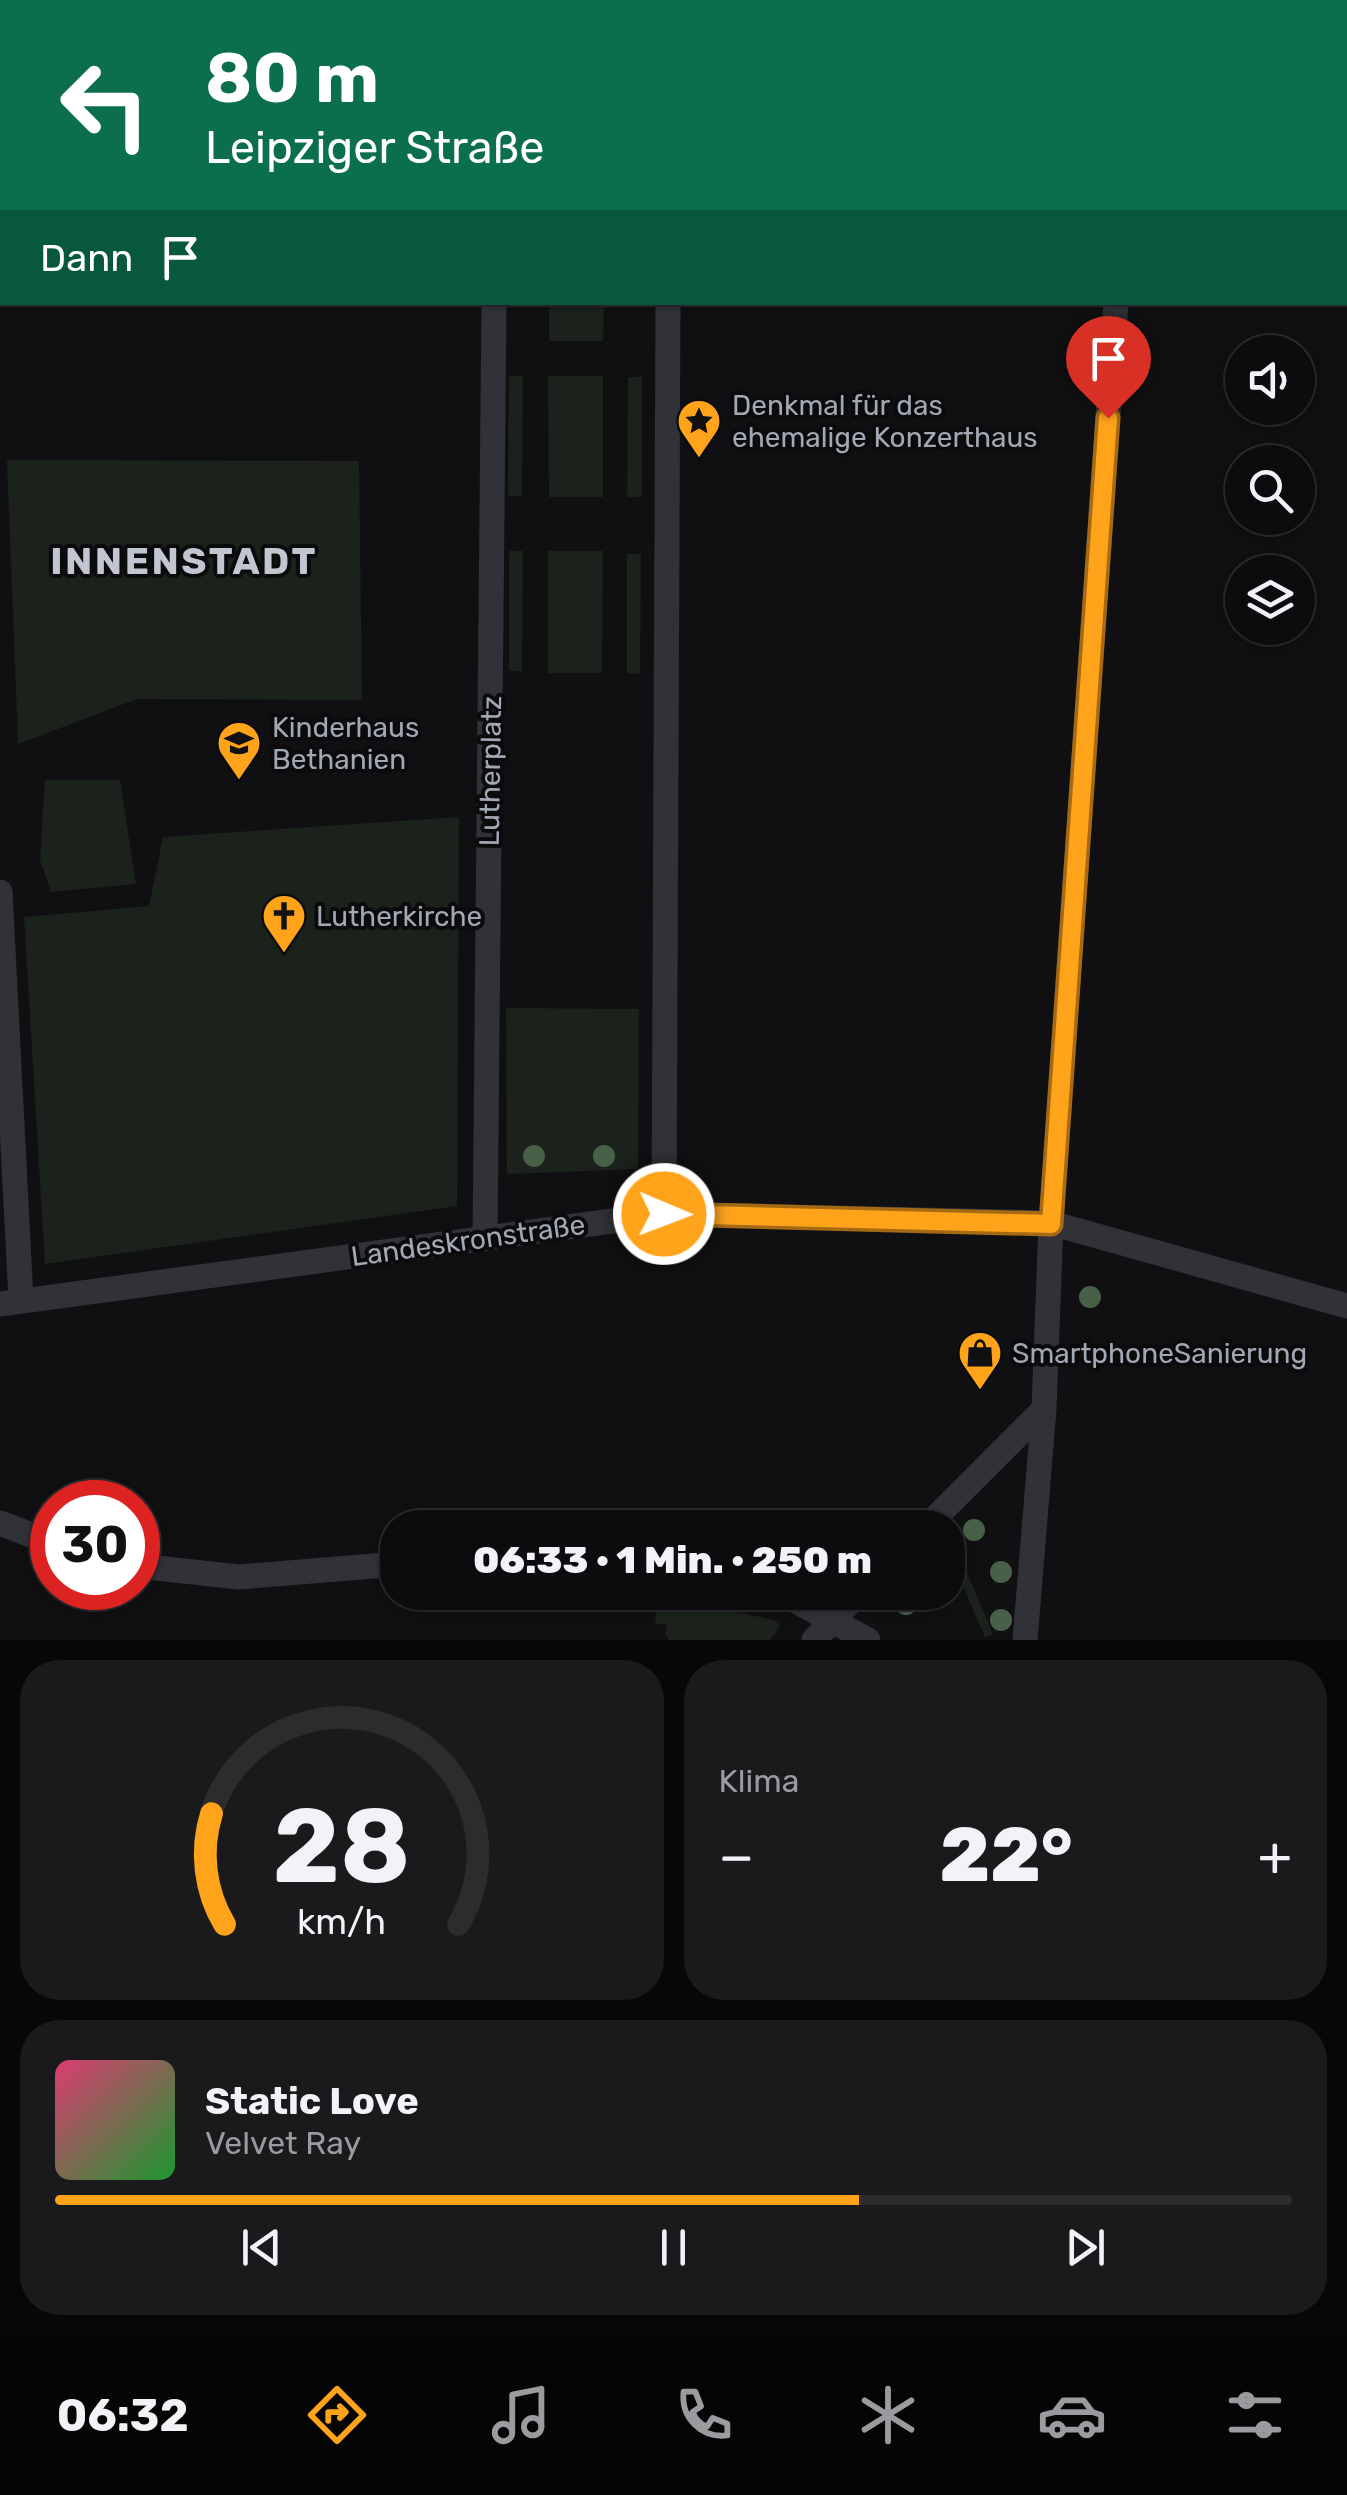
<!DOCTYPE html>
<html lang="de">
<head>
<meta charset="utf-8">
<style>
	body { margin:0; font-family:Rubik,sans-serif; background:#1a1a1c; color:#f1f3f6; height:100vh; display:flex; flex-direction:column; font-size:38px; white-space:nowrap }
	* { box-sizing:border-box; margin:0 }
	p { font-size:32px; color:#9a9b9e }
	.icon { flex:none; width:55px; height:55px; fill:none; stroke:currentColor; stroke-width:2; stroke-linecap:round; stroke-linejoin:round }
	.map { position:relative; height:1640px; overflow:hidden }
	.details { display:flex; flex-direction:column; gap:20px; padding:20px; background:#070708; flex:1 }
	.details>* { flex:none }
	.guide { position:absolute; left:0px; top:0px; width:1348px; height:305px; box-shadow:0 2px 8px #0004,0 0 0 2px #2c2c2e; background:#0b6e4f; color:#fff; overflow:hidden }
	.buttons { position:absolute; left:1225px; top:335px; display:grid; gap:20px }
	.buttons a { display:grid; place-items:center; width:90px; height:90px; border-radius:50%; background:#0c0c0e; box-shadow:0 2px 8px #0004,0 0 0 2px #2c2c2e; font-size:50px }
	.speed { position:absolute; left:30px; top:1480px; display:flex; gap:20px; font-size:50px; font-weight:700; text-align:center }
	.speed>* { display:grid; place-content:center; width:130px; height:130px; border-radius:50%; background:#0c0c0e; box-shadow:0 2px 8px #0004,0 0 0 2px #2c2c2e; line-height:1 }
	.speed .limit { border:15px solid #d22; background:#fff; color:#111 }
	.pin { position:absolute; display:grid; place-items:center; width:85px; height:85px; color:#fff; margin:-102px -42px; border-radius:50% 50% 50% 0; rotate:-45deg; box-shadow:0 0 10px #0007 }
	.pin .icon { rotate:45deg }
	.me { position:absolute; width:110px; margin:-55px; rotate:91deg; stroke-linejoin:round; filter:drop-shadow(0 0 8px #0008) }
	.turn { display:flex; align-items:center; gap:35px; height:210px; padding:0 40px; font-size:45px }
	.turn .icon { width:130px; height:130px; stroke-width:2.5 }
	.turn b { display:block; font-size:70px; line-height:85px }
	.then { display:flex; align-items:center; height:95px; padding:0 40px; background:#0003; gap:20px; font-size:38px }
	.big { font-size:75px; font-weight:800; line-height:1.1 }
	.details .widget { flex:1; display:flex; flex-direction:column; justify-content:center; gap:15px; min-width:0; padding:0 35px; border-radius:40px; background:#1a1a1c }
	.details .dial { align-items:center; gap:0 }
	.dial svg { height:260px; overflow:visible; fill:none; stroke:#2c2c2e; stroke-width:7; stroke-linecap:round; text-anchor:middle }
	.dial text { fill:#f1f3f6; stroke:none }
	.song { display:flex; align-items:center; gap:30px }
	.cover { width:120px; height:120px; border-radius:15px; background:linear-gradient(135deg,hsl(340 70% 55%),hsl(130 70% 35%)) }
	.played { height:10px; border-radius:5px; background:linear-gradient(90deg,#ffa31b 65%,#2c2c2e 65%) }
	.keys { display:flex; justify-content:space-around; direction:ltr }
	.heat { display:flex; justify-content:space-between; align-items:center; font-size:55px; direction:ltr }
	.details .tiles { flex:1; display:grid; gap:20px; grid-template-columns:1fr 1fr }
	.widget:last-child { grid-column:span 2 }
	.trip { position:absolute; left:380px; top:1510px; width:585px; height:100px; border-radius:40px; background:#0c0c0e; box-shadow:0 2px 8px #0004,0 0 0 2px #2c2c2e; font-weight:800; line-height:100px; text-align:center }
	.menu { display:flex; height:160px; justify-content:space-around; align-items:center; background:#050506; color:#9a9b9e }
	.menu .icon { width:70px; height:70px }
	.menu .current { color:#ffa31b }
	.menu b { font-size:45px; color:#f1f3f6 }
	.map>svg:first-child { display:block }
	.green { fill:#1a221b }
	.lines { fill:none; stroke-linecap:round; stroke-linejoin:round }
	.minor { stroke:#313237; stroke-width:25 }
	.tree { fill:#486048 }
	.route-casing { stroke:#a66a12; stroke-width:25 }
	.route { stroke:#ffa31b; stroke-width:18 }
	.labels { text-anchor:middle; stroke-width:8; stroke-linejoin:round; paint-order:stroke }
	.poi-label { font-size:28px; fill:#a0a8b4; stroke:#0b0b0d; text-anchor:start }
	.street-label { font-size:28px; fill:#a0a8b4; stroke:#0b0b0d }
	.district-label { font-size:38px; font-weight:bold; letter-spacing:2.5px; fill:#c1c6d0; stroke:#0b0b0d }
</style>
</head>
<body>
<div class="map">
<svg width="1347" height="1640" viewBox="0 0 1347 1640">
	<rect width="100%" height="100%" fill="#101012"/>
	<path class="green" d="M549,303H604L603,341H549Z
		M509,376H523L522,496H508Z
		M548,376H603V497H549Z
		M628,377H642V497H627Z
		M7,460L359,461L362,700L137,699L18,744Z
		M509,551H523L522,671H509Z
		M548,551H603L602,673H548Z
		M627,554H641L640,674L627,673Z
		M45,780H120L136,884L51,892L40,860Z
		M459,817L457,1206L45,1264L24,917L149,906L163,837Z
		M506,1008L639,1009L638,1169L507,1174Z
		M952,1537L993,1634L985,1637L948,1552V1539Z
		M658,1597L775,1620L780,1626L770,1640H669L665,1634L667,1625L655,1623Z"/>
	<g class="lines">
		<path class="minor" d="M116,0L117,2
			M495,0V2
			M1134,2V0
			M1345,129H1347
			M0,163H2
			M0,892L21,1300
			M664,1214L668,302
			M485,1239L494,302
			M0,1304L664,1214L1051,1223L1347,1306
			M0,1523L52,1543
			M925,1528L1044,1409
			M138,1566L239,1577L398,1564
			M779,1592L868,1640
			M814,1640L860,1592
			M1025,1640L1044,1409L1051,1223L1116,302"/>
	</g>
	<g class="tree">
		<circle cx="699" cy="434" r="11"/>
		<circle cx="534" cy="1156" r="11"/>
		<circle cx="604" cy="1156" r="11"/>
		<circle cx="1090" cy="1297" r="11"/>
		<circle cx="974" cy="1530" r="11"/>
		<circle cx="1001" cy="1572" r="11"/>
		<circle cx="906" cy="1604" r="11"/>
		<circle cx="1001" cy="1620" r="11"/>
	</g>
	<g class="lines">
		<defs>
			<path id="route" d="M664,1214L1051,1224L1108,418"/>
		</defs>
		<use href="#route" class="route-casing"/>
		<use href="#route" class="route"/>
	</g>
	<defs>
		<symbol id="sight-pin" viewBox="-11 -11 22 30"><path d="M0 17L-7.5 6A9.5 9.5 0 1 1 7.5 6Z" fill="#ffa31b" stroke="#0b0b0d"/><path d="M0-6L1.8-2.2L6-1.7L2.9 1.2L3.7 5.4L0 3.3L-3.7 5.4L-2.9 1.2L-6-1.7L-1.8-2.2Z" fill="#111"/></symbol>
		<symbol id="school-pin" viewBox="-11 -11 22 30"><path d="M0 17L-7.5 6A9.5 9.5 0 1 1 7.5 6Z" fill="#ffa31b" stroke="#0b0b0d"/><path d="M0-5L7-2L0 1L-7-2ZM-4 1L0 2.5L4 1V4Q0 6-4 4Z" fill="#111"/></symbol>
		<symbol id="church-pin" viewBox="-11 -11 22 30"><path d="M0 17L-7.5 6A9.5 9.5 0 1 1 7.5 6Z" fill="#ffa31b" stroke="#0b0b0d"/><path d="M-1.2-6h2.4v3.5h3.3v2.4h-3.3V6h-2.4V-.1h-3.3v-2.4h3.3Z" fill="#111"/></symbol>
		<symbol id="shop-pin" viewBox="-11 -11 22 30"><path d="M0 17L-7.5 6A9.5 9.5 0 1 1 7.5 6Z" fill="#ffa31b" stroke="#0b0b0d"/><path d="M-5-2.5h2.3a2.7 3.5 0 0 1 5.4 0H5L5.5 6h-11ZM-1.5-2.5h3a1.5 2.3 0 0 0-3 0Z" fill="#111"/></symbol>
	</defs>
	<g fill-rule="evenodd">
		<use href="#sight-pin" x="674" y="396" width="50" height="68"/>
		<use href="#school-pin" x="214" y="718" width="50" height="68"/>
		<use href="#church-pin" x="259" y="891" width="50" height="68"/>
		<use href="#shop-pin" x="955" y="1328" width="50" height="68"/>
	</g>
	<g class="labels">
		<g class="poi-label">
			<text x="732" y="415">Denkmal für das<tspan x="732" dy="32">ehemalige Konzerthaus</tspan></text>
			<text x="272" y="737">Kinderhaus<tspan x="272" dy="32">Bethanien</tspan></text>
			<text x="316" y="926">Lutherkirche</text>
			<text x="1012" y="1363">SmartphoneSanierung</text>
		</g>
		<g class="street-label">
			<text transform="translate(490 771) rotate(-89)" y="10">Lutherplatz</text>
			<text transform="translate(468 1240) rotate(-8)" y="10">Landeskronstraße</text>
		</g>
		<g class="district-label">
			<text x="184" y="574">INNENSTADT</text>
		</g>
	</g>
</svg>
<div class="buttons">
<a><svg class="icon" aria-label="sound" viewBox="0 0 24 24"><path d="M4 9h4l5-4v14l-5-4H4zM17 9q2 3 0 6"/></svg></a>
<a><svg class="icon" aria-label="search" viewBox="0 0 24 24"><circle cx="10" cy="10" r="6"/><path d="M15 15l6 6"/></svg></a>
<a><svg class="icon" aria-label="layers" viewBox="0 0 24 24"><path d="M12 4l9 5-9 5-9-5zM3 14l9 5 9-5"/></svg></a>
</div>
<div class="speed"><div class="limit">30</div></div>
<div class="pin" style="left:1108px;top:418px;background:#d93025"><svg class="icon" aria-label="arrive" viewBox="0 0 24 24"><path d="M6 21V4h12l-3 4 3 4H6"/></svg></div>
<svg class="me" style="left:664px;top:1214px" viewBox="-20 -20 40 40"><circle r="17" fill="#ffa31b" stroke="#fff" stroke-width="3"/><path d="M0-11L8 9 0 5-8 9z" fill="#fff"/></svg>
<div class="trip">06:33 · 1 Min. · 250 m</div>
<div class="guide">
<div class="turn"><svg class="icon" aria-label="left" viewBox="0 0 24 24"><path d="M17 20v-9H6M10 6l-5 5 5 5"/></svg><div><b>80 m</b>Leipziger Straße</div></div>
<div class="then">Dann<svg class="icon" aria-label="arrive" viewBox="0 0 24 24"><path d="M6 21V4h12l-3 4 3 4H6"/></svg></div>
</div>
</div>
<section class="details">
<div class="tiles">
<div class="widget dial"><svg viewBox="0 0 100 80">
<path d="M14 69A42 42 0 1 1 86 69"/>
<path d="M14 69A42 42 0 0 1 10 35" stroke="#ffa31b"/>
<text x="50" y="56" font-size="32" font-weight="700">28</text>
<text x="50" y="72" font-size="11">km/h</text>
</svg></div>
<div class="widget"><p>Klima</p>
<div class="heat"><a>−</a><b class="big">22°</b><a>+</a></div>
</div>
<div class="widget">
<div class="song"><i class="cover"></i><div><b>Static Love</b><p>Velvet Ray</p></div></div>
<div class="played"></div>
<div class="keys"><svg class="icon" aria-label="previous" viewBox="0 0 24 24"><path d="M18 5L8 12l10 7zM5 5v14"/></svg><svg class="icon" aria-label="pause" viewBox="0 0 24 24"><path d="M8 5v14M16 5v14"/></svg><svg class="icon" aria-label="next" viewBox="0 0 24 24"><path d="M6 5l10 7-10 7zM19 5v14"/></svg></div>
</div>
</div>
</section>
<nav class="menu">
<b>06:32</b>
<svg class="icon current" aria-label="directions" viewBox="0 0 24 24"><path d="M12 3l9 9-9 9-9-9zM9 14v-3h6M13 9l2 2-2 2"/></svg>
<svg class="icon" aria-label="music" viewBox="0 0 24 24"><path d="M9 18V5l10-2v13"/><circle cx="6" cy="18" r="3"/><circle cx="16" cy="16" r="3"/></svg>
<svg class="icon" aria-label="phone" viewBox="0 0 24 24"><path d="M5 4h4l2 5-3 2q2 4 5 5l2-3 5 2v4C11 20 4 13 5 4z"/></svg>
<svg class="icon" aria-label="climate" viewBox="0 0 24 24"><path d="M12 3v18M4 7l16 10M4 17L20 7"/></svg>
<svg class="icon" aria-label="car" viewBox="0 0 24 24"><path d="M5 17H2v-5l4-1 3-4h7l3 4 3 1v5h-3M9 17h6M6 11h13"/><circle cx="7" cy="17" r="2"/><circle cx="17" cy="17" r="2"/></svg>
<svg class="icon" aria-label="filters" viewBox="0 0 24 24"><path d="M4 7h16M4 17h16"/><circle cx="9" cy="7" r="2"/><circle cx="15" cy="17" r="2"/></svg>
</nav>
</body>
</html>
